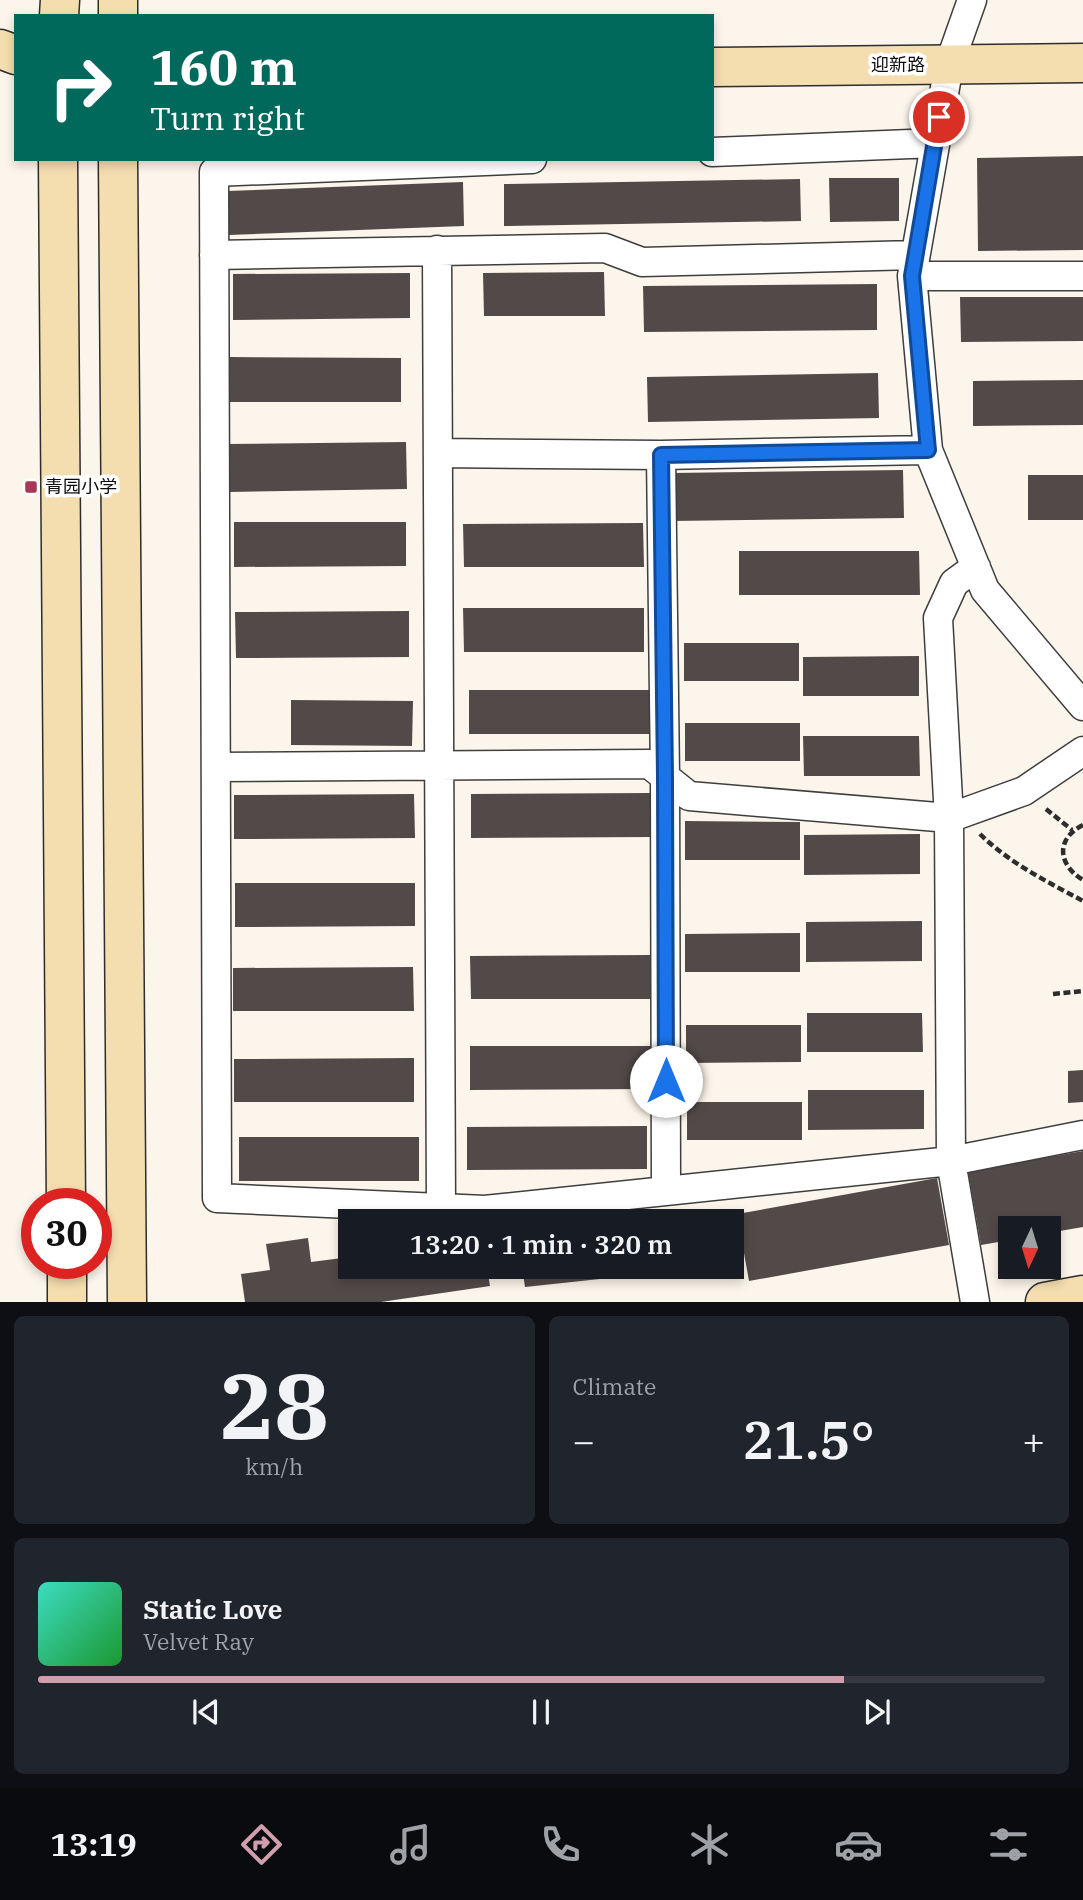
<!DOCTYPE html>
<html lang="en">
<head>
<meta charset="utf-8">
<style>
	body { margin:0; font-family:"IBM Plex Serif","Noto Sans SC",serif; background:#20242c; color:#f1f3f6; height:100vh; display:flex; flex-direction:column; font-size:26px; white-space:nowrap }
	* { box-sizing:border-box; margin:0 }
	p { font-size:23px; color:#9ea1a6 }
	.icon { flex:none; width:38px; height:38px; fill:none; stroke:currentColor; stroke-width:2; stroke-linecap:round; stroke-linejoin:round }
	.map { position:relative; height:1302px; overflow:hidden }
	.panel { display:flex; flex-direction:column; gap:14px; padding:14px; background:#0d0f14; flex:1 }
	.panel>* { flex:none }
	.banner { position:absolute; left:14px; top:14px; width:700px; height:147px; border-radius:0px; box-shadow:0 4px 10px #0003; background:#00695c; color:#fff; overflow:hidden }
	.needle { width:46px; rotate:184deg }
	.buttons { position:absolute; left:998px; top:1216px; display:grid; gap:14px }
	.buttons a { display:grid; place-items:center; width:63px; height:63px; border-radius:0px; background:#171b24; box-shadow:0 4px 10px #0003; font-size:35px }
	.speed { position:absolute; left:21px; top:1188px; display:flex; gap:14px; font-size:35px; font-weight:700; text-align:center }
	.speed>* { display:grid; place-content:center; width:91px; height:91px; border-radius:50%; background:#171b24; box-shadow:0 4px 10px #0003; line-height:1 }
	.speed .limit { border:10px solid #d22; background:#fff; color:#111 }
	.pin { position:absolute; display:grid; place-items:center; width:60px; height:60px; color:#fff; margin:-30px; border:4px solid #fff; border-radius:50%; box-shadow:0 2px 7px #0007 }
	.me { position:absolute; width:77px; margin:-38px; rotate:0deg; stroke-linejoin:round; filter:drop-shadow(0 0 5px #0008) }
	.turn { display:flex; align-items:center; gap:24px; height:147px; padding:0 21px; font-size:32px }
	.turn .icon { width:91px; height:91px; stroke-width:2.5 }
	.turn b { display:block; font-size:49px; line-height:60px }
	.big { font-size:52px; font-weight:600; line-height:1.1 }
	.panel .card { flex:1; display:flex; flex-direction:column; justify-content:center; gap:10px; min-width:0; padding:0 24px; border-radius:10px; background:#20242c }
	.panel .dial { align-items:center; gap:0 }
	.dial b { font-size:91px; line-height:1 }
	.song { display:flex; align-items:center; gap:21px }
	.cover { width:84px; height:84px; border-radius:10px; background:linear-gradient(135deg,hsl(170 70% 55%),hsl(130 70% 35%)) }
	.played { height:7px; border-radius:4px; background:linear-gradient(90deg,#d09ead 80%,#363941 80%) }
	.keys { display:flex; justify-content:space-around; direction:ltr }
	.heat { display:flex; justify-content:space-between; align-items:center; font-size:38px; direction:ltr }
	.panel .tiles { flex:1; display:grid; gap:14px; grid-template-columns:1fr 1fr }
	.card:last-child { grid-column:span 2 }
	.trip { position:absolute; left:338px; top:1209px; width:406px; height:70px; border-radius:0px; background:#171b24; box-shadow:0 4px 10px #0003; font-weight:600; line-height:70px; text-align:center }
	.menu { display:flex; height:112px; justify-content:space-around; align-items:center; background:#090b0e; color:#9ea1a6 }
	.menu .icon { width:49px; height:49px }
	.menu .selected { color:#d09ead }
	.menu b { font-size:32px; color:#f1f3f6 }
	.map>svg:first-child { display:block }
	.building { fill:#524a49 }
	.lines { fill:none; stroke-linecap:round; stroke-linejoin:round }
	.street-casing { stroke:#3e3e3e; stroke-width:31 }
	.secondary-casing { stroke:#2d2d2d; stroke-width:41 }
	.path { stroke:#2d2d2d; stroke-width:4.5; stroke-dasharray:7 3.5; stroke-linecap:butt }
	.street { stroke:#fff; stroke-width:28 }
	.secondary { stroke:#f4ddaf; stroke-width:38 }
	.route-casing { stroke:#114b97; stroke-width:18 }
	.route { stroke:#1a73e8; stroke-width:12 }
	.poi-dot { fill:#a83654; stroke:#fff; stroke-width:2.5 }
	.labels { text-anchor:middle; stroke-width:7; stroke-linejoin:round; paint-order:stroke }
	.street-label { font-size:18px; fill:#0b0b0b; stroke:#fff }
	.poi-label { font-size:18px; fill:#0b0b0b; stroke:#fff; text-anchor:start }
</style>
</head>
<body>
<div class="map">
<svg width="1083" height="1302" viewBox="0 0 1083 1302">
	<rect width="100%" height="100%" fill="#fcf5eb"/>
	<path class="building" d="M1083,156V250L978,251L977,158Z
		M829,178H899V221L830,222Z
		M800,179L801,221L504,226V184Z
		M463,182L464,226L229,235L227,191Z
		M604,272L605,316H484L483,273Z
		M410,273V318L233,320V274Z
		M877,284V330L644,332L643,286Z
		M960,297H1083V341L961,342Z
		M230,357L401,358V402H230Z
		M878,373L879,418L648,422L647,377Z
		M1083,380V425L973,426V381Z
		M406,442L407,489L228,492L227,444Z
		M903,470L904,518L673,521L672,473Z
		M1028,475H1083V520H1028Z
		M234,522H406V566L234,567Z
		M643,523L644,567H464L463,524Z
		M739,551H919L920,595H739Z
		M463,608H644V652H464Z
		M409,611V657L236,658L235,612Z
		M684,643H799V681H684Z
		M919,656V696H803V657Z
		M469,690H650V734H469Z
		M291,700L413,701L412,746L291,745Z
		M685,723H800V761H685Z
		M803,736H919L920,776H804Z
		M652,793V837L471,838V794Z
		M414,794L415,838L234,839V795Z
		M685,821L800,822V860H685Z
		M920,834V874L804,875V835Z
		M235,883H415V926L235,927Z
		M922,921V961L806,962V922Z
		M800,933V972H685V934Z
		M651,955V999H471L470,956Z
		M413,967L414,1011H233V968Z
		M807,1013H922L923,1052H807Z
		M686,1025H801V1062L686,1063Z
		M470,1046H651V1089L470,1090Z
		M414,1058V1102H234V1059Z
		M1083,1070V1102L1068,1103V1071Z
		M808,1090H924V1129L808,1130Z
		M687,1102H802V1140H687Z
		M647,1126V1169L467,1170V1127Z
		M239,1137H419V1181H239Z
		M1083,1151V1227L1048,1233V1228H1010V1240L981,1245L968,1171Z
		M937,1178L949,1245L749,1281L737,1214Z
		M308,1238L311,1262L350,1257V1267H487L490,1286L381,1302H245L241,1274L270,1270L266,1244Z
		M522,1267H684V1270L525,1287Z"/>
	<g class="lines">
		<defs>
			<path id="street" d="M972,0L949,65L912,276L928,450L985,590L1083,706
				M712,152L935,143
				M532,159L214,172L217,1198L485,1210L951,1161L1083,1135
				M437,250L441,1208
				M214,255L605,248L642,262L915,255
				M912,276H1083
				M438,453L661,455L928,450
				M661,455L665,777L666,1191
				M216,767L649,764L689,796L949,818L1024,791L1083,751
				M975,1302L951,1161L949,818L938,618L954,583L976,567"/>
			<path id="secondary" d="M59,16L60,0
				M118,16V0
				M0,49L16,55
				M712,67L1083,63
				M58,159L66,1204
				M118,159L127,1302
				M67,1264V1302
				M1045,1302L1083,1295"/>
		</defs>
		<use href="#street" class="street-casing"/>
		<use href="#secondary" class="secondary-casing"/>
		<path class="path" d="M1046,809L1072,830
			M1083,825C1055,839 1058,865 1083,880
			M980,834C1009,863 1048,882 1083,901
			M1053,994L1083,991"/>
		<use href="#street" class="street"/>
		<use href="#secondary" class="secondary"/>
	</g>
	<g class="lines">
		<defs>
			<path id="route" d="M666,1081L665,777L661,455L928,450L912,276L939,117"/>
		</defs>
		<use href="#route" class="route-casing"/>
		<use href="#route" class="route"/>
	</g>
	<rect class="poi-dot" x="24" y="480" width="14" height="14" rx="3.5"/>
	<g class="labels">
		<g class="street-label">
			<text x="898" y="71">迎新路</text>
		</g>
		<g class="poi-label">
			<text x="45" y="493">青园小学</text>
		</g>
	</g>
</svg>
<div class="buttons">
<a><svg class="needle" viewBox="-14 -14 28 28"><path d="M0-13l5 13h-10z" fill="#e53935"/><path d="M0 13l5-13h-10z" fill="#9ea1a6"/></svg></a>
</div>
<div class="speed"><div class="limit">30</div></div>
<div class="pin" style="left:939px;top:117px;background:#d93025"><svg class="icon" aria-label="arrive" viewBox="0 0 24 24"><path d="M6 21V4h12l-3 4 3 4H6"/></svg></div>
<svg class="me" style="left:666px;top:1081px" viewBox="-20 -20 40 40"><circle r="19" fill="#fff"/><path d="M0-13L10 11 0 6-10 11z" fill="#1a73e8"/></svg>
<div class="trip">13:20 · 1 min · 320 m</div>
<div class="banner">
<div class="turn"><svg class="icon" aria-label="right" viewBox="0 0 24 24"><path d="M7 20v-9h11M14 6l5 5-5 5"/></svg><div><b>160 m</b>Turn right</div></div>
</div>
</div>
<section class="panel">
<div class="tiles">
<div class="card dial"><b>28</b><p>km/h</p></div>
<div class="card"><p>Climate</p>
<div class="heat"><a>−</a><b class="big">21.5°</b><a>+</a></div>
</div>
<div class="card">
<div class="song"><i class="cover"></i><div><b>Static Love</b><p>Velvet Ray</p></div></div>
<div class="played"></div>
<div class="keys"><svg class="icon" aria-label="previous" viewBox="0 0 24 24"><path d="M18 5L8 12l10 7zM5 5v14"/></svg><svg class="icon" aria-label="pause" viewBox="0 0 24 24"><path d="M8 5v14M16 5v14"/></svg><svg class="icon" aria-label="next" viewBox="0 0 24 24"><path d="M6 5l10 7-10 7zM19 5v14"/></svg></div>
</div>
</div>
</section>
<nav class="menu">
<b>13:19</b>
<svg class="icon selected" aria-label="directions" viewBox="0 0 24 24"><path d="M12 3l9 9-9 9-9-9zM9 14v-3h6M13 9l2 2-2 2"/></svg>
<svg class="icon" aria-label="music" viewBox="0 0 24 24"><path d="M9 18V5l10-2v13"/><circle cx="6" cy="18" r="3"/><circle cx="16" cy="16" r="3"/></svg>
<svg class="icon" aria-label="phone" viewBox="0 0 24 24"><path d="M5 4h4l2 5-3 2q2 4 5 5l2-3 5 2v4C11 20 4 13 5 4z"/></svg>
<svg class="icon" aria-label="climate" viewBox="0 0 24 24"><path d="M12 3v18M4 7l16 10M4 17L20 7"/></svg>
<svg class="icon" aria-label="car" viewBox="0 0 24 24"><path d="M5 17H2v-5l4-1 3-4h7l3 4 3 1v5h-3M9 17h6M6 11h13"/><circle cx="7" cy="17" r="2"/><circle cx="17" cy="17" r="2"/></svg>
<svg class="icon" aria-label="filters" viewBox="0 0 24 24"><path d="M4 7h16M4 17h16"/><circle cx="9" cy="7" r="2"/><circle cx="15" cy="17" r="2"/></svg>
</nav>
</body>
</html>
